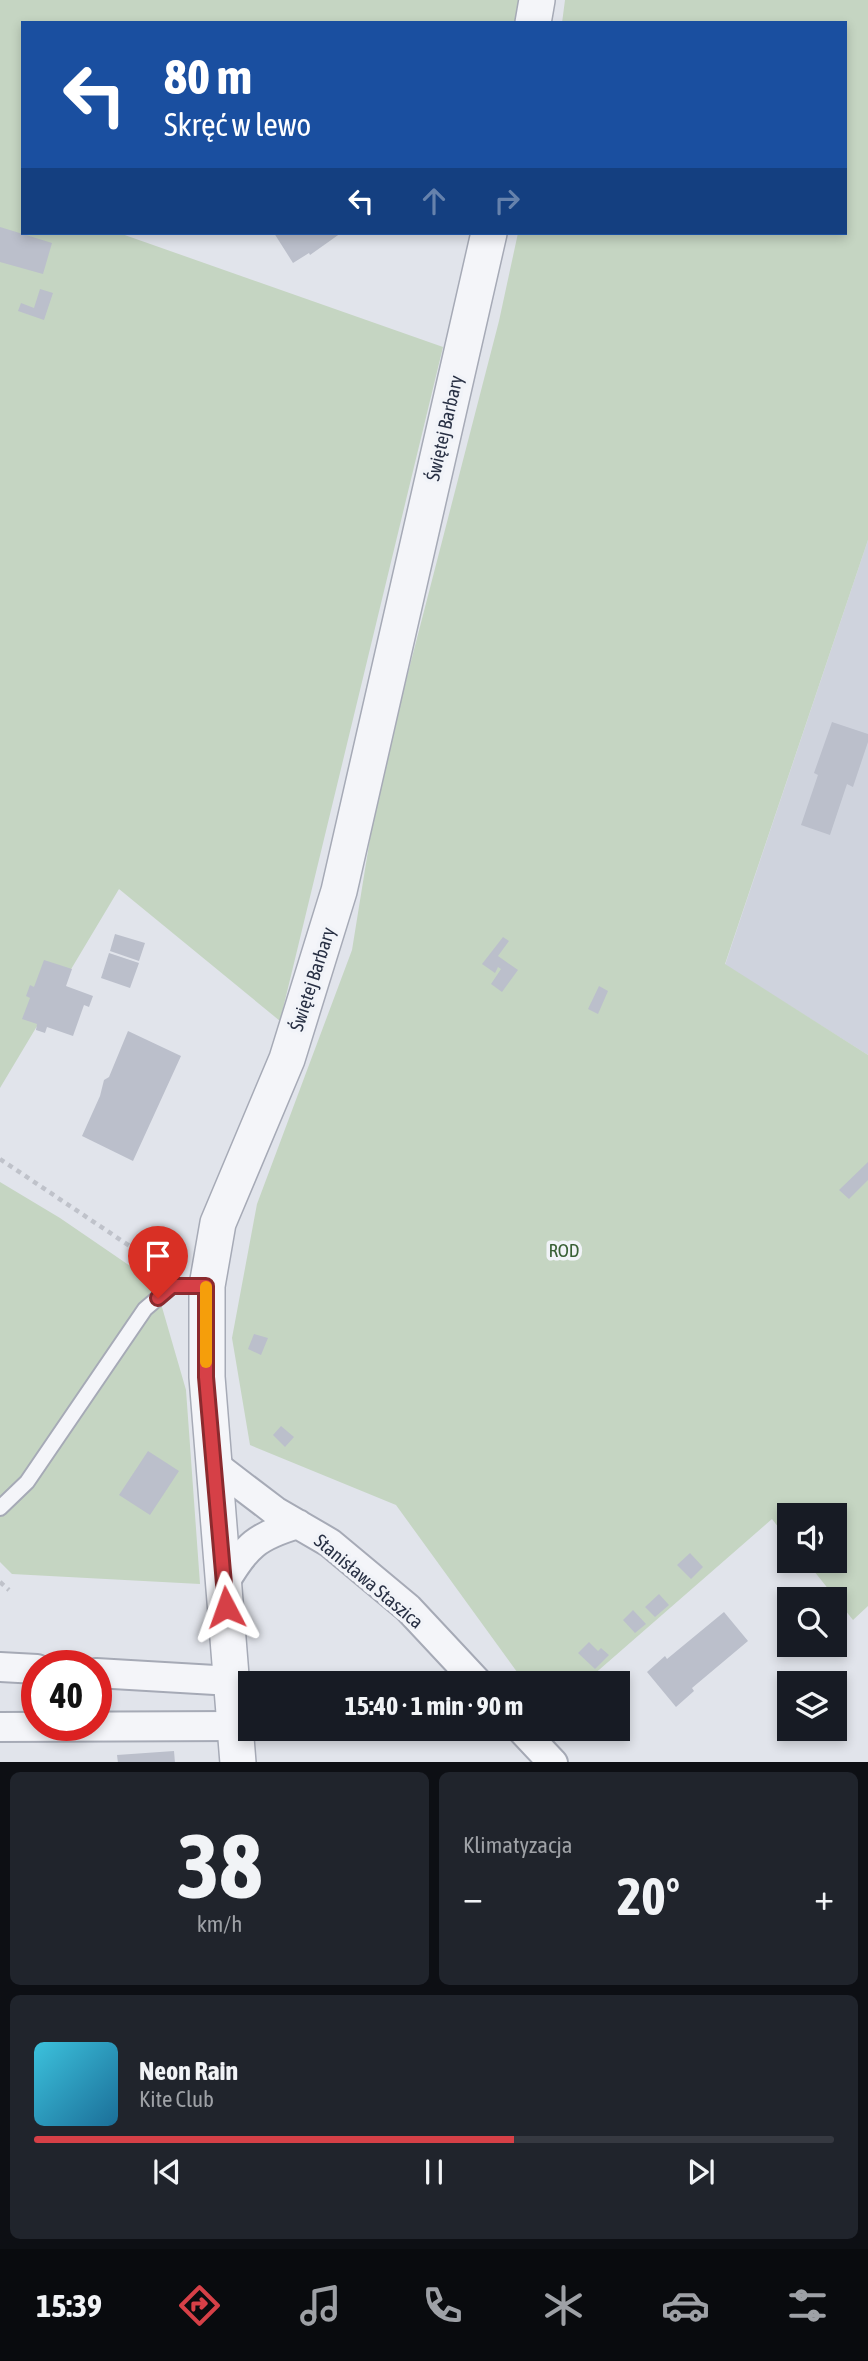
<!DOCTYPE html>
<html lang="pl">
<head>
<meta charset="utf-8">
<style>
	body { margin:0; font-family:"Asap Condensed",sans-serif; background:#20242c; color:#f1f3f6; height:100vh; display:flex; flex-direction:column; font-size:26px; white-space:nowrap }
	* { box-sizing:border-box; margin:0 }
	p { font-size:23px; color:#9ea1a6 }
	.icon { flex:none; width:38px; height:38px; fill:none; stroke:currentColor; stroke-width:2; stroke-linecap:round; stroke-linejoin:round }
	.map { position:relative; height:1762px; overflow:hidden }
	.drawer { display:flex; flex-direction:column; gap:10px; padding:10px; background:#0d0f14; flex:1 }
	.drawer>* { flex:none }
	.banner { position:absolute; left:21px; top:21px; width:826px; height:214px; border-radius:0px; box-shadow:0 4px 10px #0003; background:#1a4fa0; color:#fff; overflow:hidden }
	.buttons { position:absolute; left:777px; top:1503px; display:grid; gap:14px }
	.buttons a { display:grid; place-items:center; width:70px; height:70px; border-radius:0px; background:#171b24; box-shadow:0 4px 10px #0003; font-size:35px }
	.speed { position:absolute; left:21px; top:1650px; display:flex; gap:14px; font-size:35px; font-weight:700; text-align:center }
	.speed>* { display:grid; place-content:center; width:91px; height:91px; border-radius:50%; background:#171b24; box-shadow:0 4px 10px #0003; line-height:1 }
	.speed .limit { border:10px solid #d22; background:#fff; color:#111 }
	.pin { position:absolute; display:grid; place-items:center; width:60px; height:60px; color:#fff; margin:-72px -30px; border-radius:50% 50% 50% 0; rotate:-45deg; box-shadow:0 0 7px #0007 }
	.pin .icon { rotate:45deg }
	.me { position:absolute; width:77px; margin:-38px; rotate:356deg; stroke-linejoin:round; filter:drop-shadow(0 0 5px #0008) }
	.turn { display:flex; align-items:center; gap:24px; height:147px; padding:0 28px; font-size:32px }
	.turn .icon { width:91px; height:91px; stroke-width:2.5 }
	.turn b { display:block; font-size:49px; line-height:60px }
	.lanes { display:flex; align-items:center; height:66px; padding:0 28px; background:#0003; justify-content:center; gap:35px; direction:ltr }
	.lanes .off { opacity:.35 }
	.big { font-size:52px; font-weight:700; line-height:1.1 }
	.drawer .card { flex:1; display:flex; flex-direction:column; justify-content:center; gap:10px; min-width:0; padding:0 24px; border-radius:10px; background:#20242c }
	.drawer .dial { align-items:center; gap:0 }
	.dial b { font-size:91px; line-height:1 }
	.song { display:flex; align-items:center; gap:21px }
	.cover { width:84px; height:84px; border-radius:10px; background:linear-gradient(135deg,hsl(190 70% 55%),hsl(200 70% 35%)) }
	.played { height:7px; border-radius:4px; background:linear-gradient(90deg,#d64047 60%,#363941 60%) }
	.keys { display:flex; justify-content:space-around; direction:ltr }
	.heat { display:flex; justify-content:space-between; align-items:center; font-size:38px; direction:ltr }
	.drawer .tiles { flex:1; display:grid; gap:10px; grid-template-columns:1fr 1fr }
	.card:last-child { grid-column:span 2 }
	.trip { position:absolute; left:238px; top:1671px; width:392px; height:70px; border-radius:0px; background:#171b24; box-shadow:0 4px 10px #0003; font-weight:700; line-height:70px; text-align:center }
	.tab-bar { display:flex; height:112px; justify-content:space-around; align-items:center; background:#090b0e; color:#9ea1a6 }
	.tab-bar .icon { width:49px; height:49px }
	.tab-bar .active { color:#d64047 }
	.tab-bar b { font-size:32px; color:#f1f3f6 }
	.map>svg:first-child { display:block }
	.built { fill:#cfd3dd }
	.green { fill:#c5d5c2 }
	.building { fill:#bbbfcb }
	.lines { fill:none; stroke-linecap:round; stroke-linejoin:round }
	.service-casing { stroke:#a6aab6; stroke-width:18 }
	.minor-casing { stroke:#a6aab6; stroke-width:32 }
	.tertiary-casing { stroke:#a6aab6; stroke-width:38 }
	.path { stroke:#bfc2ca; stroke-width:4.5; stroke-dasharray:5 5; stroke-linecap:butt }
	.service { stroke:#f4f5f9; stroke-width:14 }
	.minor { stroke:#f4f5f9; stroke-width:28 }
	.tertiary { stroke:#f4f5f9; stroke-width:35 }
	.route-casing { stroke:#8b2a2e; stroke-width:18 }
	.route { stroke:#d64047; stroke-width:12 }
	.slow { stroke:#f59e0b; stroke-width:12 }
	.labels { text-anchor:middle; stroke-width:7; stroke-linejoin:round; paint-order:stroke }
	.street-label { font-size:19px; fill:#283044; stroke:#f1f3f8 }
	.park-label { font-size:19px; fill:#396035; stroke:#f1f3f8 }
</style>
</head>
<body>
<div class="map">
<svg width="868" height="1763" viewBox="0 0 868 1763">
	<rect width="100%" height="100%" fill="#e1e4eb"/>
	<path class="built" d="M868,540V1055L725,965Z"/>
	<path class="green" d="M0,0H520L515,23H23V233H119L443,347L280,1021L119,889L0,1088Z
		M565,0H868V540L725,964L868,1055V1606L853,1620L806,1561H835V1516H789V1541L772,1519L584,1683H525L396,1505L250,1445L232,1338L257,1204L352,950L378,789L499,321L518,233H845V23H562Z
		M0,1182L60,1218L155,1283L186,1390L200,1584L12,1574L0,1562Z"/>
	<path class="building" d="M0,227L52,243L43,274L0,262Z
		M274,233H341L310,255L309,253L293,263Z
		M40,289L53,293L44,320L18,311L21,303L34,308Z
		M832,722L868,734V742L853,787L847,784L830,835L801,825L818,775L814,773Z
		M115,934L145,943L139,961L110,951Z
		M503,937L509,941L498,956L518,970L502,992L491,984L501,969L498,967L495,973L482,964Z
		M109,953L139,963L130,988L101,978Z
		M44,960L72,969L66,986L93,996L89,1007L84,1005L73,1036L47,1027L45,1033L36,1030L37,1024L22,1019L30,998L26,996L30,985L34,987Z
		M599,986L608,991L598,1014L588,1009Z
		M128,1031L181,1056L133,1161L82,1136L100,1096L104,1080L109,1077Z
		M868,1162V1180L849,1199L839,1190Z
		M254,1334L268,1338L261,1355L248,1349Z
		M281,1426L294,1437L285,1447L273,1435Z
		M148,1451L179,1471L150,1515L119,1495Z
		M690,1553L703,1567L691,1579L677,1565Z
		M659,1594L669,1605L655,1617L645,1607Z
		M633,1610L646,1624L635,1633L623,1620Z
		M724,1612L748,1641L692,1688L694,1691L676,1707L647,1672L665,1656L667,1659Z
		M589,1642L598,1651L601,1648L609,1655L595,1669L578,1653Z
		M309,1729H357V1731L310,1735Z
		M174,1751L175,1763H118L117,1755Z"/>
	<g class="lines">
		<defs>
			<path id="service" d="M0,1508L27,1482L145,1309L172,1286H207"/>
			<path id="minor" d="M216,1466L275,1511L330,1543L408,1608L479,1684
				M225,1582C246,1546 257,1536 298,1524
				M0,1667L37,1669
				M96,1673L232,1681
				M0,1727L235,1726
				M521,1729L553,1763"/>
			<path id="tertiary" d="M533,23L537,0
				M238,1763L207,1377V1286L218,1223L287,1059L339,891L489,233"/>
		</defs>
		<use href="#service" class="service-casing"/>
		<use href="#minor" class="minor-casing"/>
		<use href="#tertiary" class="tertiary-casing"/>
		<path class="path" d="M0,1159L149,1259L160,1272
			M0,1582L9,1590"/>
		<use href="#service" class="service"/>
		<use href="#minor" class="minor"/>
		<use href="#tertiary" class="tertiary"/>
	</g>
	<g class="lines">
		<defs>
			<path id="route" d="M158,1298L172,1286H206V1377L226,1607"/>
		</defs>
		<use href="#route" class="route-casing"/>
		<use href="#route" class="route"/>
		<path class="slow" d="M206,1287V1362"/>
	</g>
	<g class="labels">
		<g class="street-label">
			<text transform="translate(444 428) rotate(-77)" y="7">Świętej Barbary</text>
			<text transform="translate(312 979) rotate(-72)" y="7">Świętej Barbary</text>
			<text transform="translate(369 1581) rotate(40)" y="7">Stanisława Staszica</text>
		</g>
		<g class="park-label">
			<text x="564" y="1257">ROD</text>
		</g>
	</g>
</svg>
<div class="buttons">
<a><svg class="icon" aria-label="sound" viewBox="0 0 24 24"><path d="M4 9h4l5-4v14l-5-4H4zM17 9q2 3 0 6"/></svg></a>
<a><svg class="icon" aria-label="search" viewBox="0 0 24 24"><circle cx="10" cy="10" r="6"/><path d="M15 15l6 6"/></svg></a>
<a><svg class="icon" aria-label="layers" viewBox="0 0 24 24"><path d="M12 4l9 5-9 5-9-5zM3 14l9 5 9-5"/></svg></a>
</div>
<div class="speed"><div class="limit">40</div></div>
<div class="pin" style="left:158px;top:1298px;background:#d93025"><svg class="icon" aria-label="arrive" viewBox="0 0 24 24"><path d="M6 21V4h12l-3 4 3 4H6"/></svg></div>
<svg class="me" style="left:226px;top:1607px" viewBox="-20 -20 40 40"><path d="M0-17L14 15 0 8-14 15z" fill="#d64047" stroke="#fff" stroke-width="4"/></svg>
<div class="trip">15:40 · 1 min · 90 m</div>
<div class="banner">
<div class="turn"><svg class="icon" aria-label="left" viewBox="0 0 24 24"><path d="M17 20v-9H6M10 6l-5 5 5 5"/></svg><div><b>80 m</b>Skręć w lewo</div></div>
<div class="lanes"><svg class="icon" aria-label="left" viewBox="0 0 24 24"><path d="M17 20v-9H6M10 6l-5 5 5 5"/></svg><svg class="icon off" aria-label="ahead" viewBox="0 0 24 24"><path d="M12 20V5M6 11l6-6 6 6"/></svg><svg class="icon off" aria-label="right" viewBox="0 0 24 24"><path d="M7 20v-9h11M14 6l5 5-5 5"/></svg></div>
</div>
</div>
<section class="drawer">
<div class="tiles">
<div class="card dial"><b>38</b><p>km/h</p></div>
<div class="card"><p>Klimatyzacja</p>
<div class="heat"><a>−</a><b class="big">20°</b><a>+</a></div>
</div>
<div class="card">
<div class="song"><i class="cover"></i><div><b>Neon Rain</b><p>Kite Club</p></div></div>
<div class="played"></div>
<div class="keys"><svg class="icon" aria-label="previous" viewBox="0 0 24 24"><path d="M18 5L8 12l10 7zM5 5v14"/></svg><svg class="icon" aria-label="pause" viewBox="0 0 24 24"><path d="M8 5v14M16 5v14"/></svg><svg class="icon" aria-label="next" viewBox="0 0 24 24"><path d="M6 5l10 7-10 7zM19 5v14"/></svg></div>
</div>
</div>
</section>
<nav class="tab-bar">
<b>15:39</b>
<svg class="icon active" aria-label="directions" viewBox="0 0 24 24"><path d="M12 3l9 9-9 9-9-9zM9 14v-3h6M13 9l2 2-2 2"/></svg>
<svg class="icon" aria-label="music" viewBox="0 0 24 24"><path d="M9 18V5l10-2v13"/><circle cx="6" cy="18" r="3"/><circle cx="16" cy="16" r="3"/></svg>
<svg class="icon" aria-label="phone" viewBox="0 0 24 24"><path d="M5 4h4l2 5-3 2q2 4 5 5l2-3 5 2v4C11 20 4 13 5 4z"/></svg>
<svg class="icon" aria-label="climate" viewBox="0 0 24 24"><path d="M12 3v18M4 7l16 10M4 17L20 7"/></svg>
<svg class="icon" aria-label="car" viewBox="0 0 24 24"><path d="M5 17H2v-5l4-1 3-4h7l3 4 3 1v5h-3M9 17h6M6 11h13"/><circle cx="7" cy="17" r="2"/><circle cx="17" cy="17" r="2"/></svg>
<svg class="icon" aria-label="filters" viewBox="0 0 24 24"><path d="M4 7h16M4 17h16"/><circle cx="9" cy="7" r="2"/><circle cx="15" cy="17" r="2"/></svg>
</nav>
</body>
</html>
